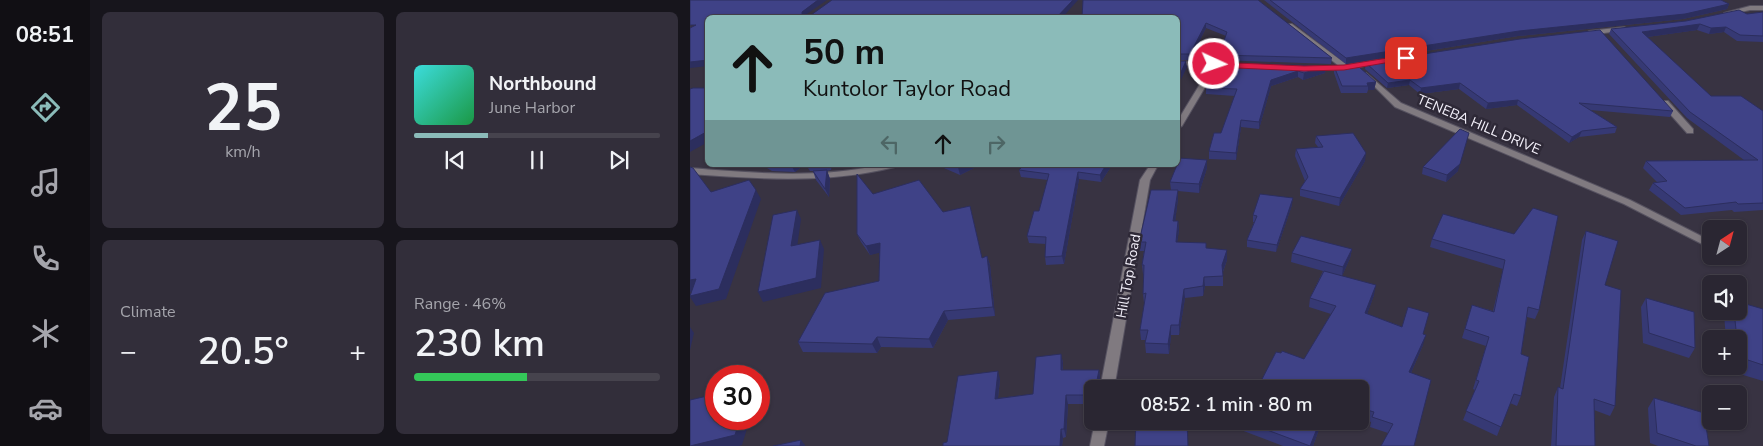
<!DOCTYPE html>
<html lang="en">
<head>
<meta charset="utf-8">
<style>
	body { margin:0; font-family:"Nunito Sans",sans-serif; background:#322e3a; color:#f1f3f6; height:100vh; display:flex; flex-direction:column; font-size:19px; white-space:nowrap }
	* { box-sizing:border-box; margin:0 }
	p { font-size:16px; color:#a5a5ac }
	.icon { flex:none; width:28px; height:28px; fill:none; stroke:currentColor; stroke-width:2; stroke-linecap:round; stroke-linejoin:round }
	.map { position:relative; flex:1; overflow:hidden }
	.drawer { display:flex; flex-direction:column; gap:12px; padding:12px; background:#17151c; width:600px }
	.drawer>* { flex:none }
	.guide { position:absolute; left:15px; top:15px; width:475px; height:152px; border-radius:8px; box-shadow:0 1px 4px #0004,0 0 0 1px #46434d; background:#8bbbb9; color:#111; overflow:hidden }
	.needle { width:32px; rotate:36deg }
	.buttons { position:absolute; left:1012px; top:220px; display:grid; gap:10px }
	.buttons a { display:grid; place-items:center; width:45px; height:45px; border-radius:8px; background:#2a2632; box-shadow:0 1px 4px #0004,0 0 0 1px #46434d; font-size:25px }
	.speed { position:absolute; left:15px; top:365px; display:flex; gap:10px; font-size:25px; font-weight:700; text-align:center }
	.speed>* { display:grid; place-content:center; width:65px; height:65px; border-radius:50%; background:#2a2632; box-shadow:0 1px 4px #0004,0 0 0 1px #46434d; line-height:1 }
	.speed .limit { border:8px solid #d22; background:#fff; color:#111 }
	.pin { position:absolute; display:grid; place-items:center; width:42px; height:42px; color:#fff; margin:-21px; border-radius:10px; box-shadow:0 2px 8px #0006 }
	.me { position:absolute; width:55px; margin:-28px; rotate:93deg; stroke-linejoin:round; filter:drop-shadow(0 0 4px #0008) }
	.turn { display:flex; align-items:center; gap:18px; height:105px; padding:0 15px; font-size:22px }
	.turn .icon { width:65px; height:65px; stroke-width:2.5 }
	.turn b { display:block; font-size:35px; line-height:42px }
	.lanes { display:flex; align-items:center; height:48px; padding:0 15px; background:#0003; justify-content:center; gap:25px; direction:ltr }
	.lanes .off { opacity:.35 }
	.big { font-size:38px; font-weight:600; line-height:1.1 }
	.drawer .widget { flex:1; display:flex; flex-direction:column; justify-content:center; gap:8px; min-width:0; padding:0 18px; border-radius:8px; background:#322e3a }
	.drawer .dial { align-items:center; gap:0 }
	.dial b { font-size:65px; line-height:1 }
	.song { display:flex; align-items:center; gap:15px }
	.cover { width:60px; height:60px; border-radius:8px; background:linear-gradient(135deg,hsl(180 70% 55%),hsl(140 70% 35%)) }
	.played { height:5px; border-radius:2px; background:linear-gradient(90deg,#8bbbb9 30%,#46434d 30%) }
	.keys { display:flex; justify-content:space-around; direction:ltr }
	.heat { display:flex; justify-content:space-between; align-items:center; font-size:28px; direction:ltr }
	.charge { height:8px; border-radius:4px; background:linear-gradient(90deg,#34c759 46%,#46434d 0) }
	.drawer .tiles { flex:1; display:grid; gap:12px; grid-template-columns:repeat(2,1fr) }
	.trip { position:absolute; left:394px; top:380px; width:285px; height:50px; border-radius:8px; background:#2a2632; box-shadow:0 1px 4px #0004,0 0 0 1px #46434d; font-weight:600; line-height:50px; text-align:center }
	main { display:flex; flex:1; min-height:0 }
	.tabs { display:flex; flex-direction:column; width:90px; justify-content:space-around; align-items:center; background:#110f14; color:#a5a5ac }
	.tabs .icon { width:35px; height:35px }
	.tabs .on { color:#8bbbb9 }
	.tabs b { font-size:22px; color:#f1f3f6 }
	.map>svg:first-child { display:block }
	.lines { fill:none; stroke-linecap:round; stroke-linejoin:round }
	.street-casing { stroke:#565260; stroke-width:2 }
	.street { fill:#807a80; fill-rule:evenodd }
	.wall { fill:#363974 }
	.shaded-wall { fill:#2c2e5e }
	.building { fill:#3f4287; stroke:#2c2e5e }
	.route { fill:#e11d48; stroke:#92132f }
	.labels { text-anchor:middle; stroke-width:5; stroke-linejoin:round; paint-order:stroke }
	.street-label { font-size:14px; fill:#f5f2fc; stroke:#2e2937 }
</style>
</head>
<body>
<main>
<nav class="tabs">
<b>08:51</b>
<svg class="icon on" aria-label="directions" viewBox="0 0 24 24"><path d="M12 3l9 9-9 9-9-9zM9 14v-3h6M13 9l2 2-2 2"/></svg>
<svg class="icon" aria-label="music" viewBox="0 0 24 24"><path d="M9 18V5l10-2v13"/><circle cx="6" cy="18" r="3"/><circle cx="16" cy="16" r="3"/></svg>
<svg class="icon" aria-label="phone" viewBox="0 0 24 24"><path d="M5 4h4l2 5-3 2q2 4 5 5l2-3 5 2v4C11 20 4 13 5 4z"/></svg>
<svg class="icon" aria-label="climate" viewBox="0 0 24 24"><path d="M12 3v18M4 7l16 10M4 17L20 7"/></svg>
<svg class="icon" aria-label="car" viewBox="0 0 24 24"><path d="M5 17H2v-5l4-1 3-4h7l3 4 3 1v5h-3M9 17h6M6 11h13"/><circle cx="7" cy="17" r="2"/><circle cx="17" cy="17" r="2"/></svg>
</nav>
<section class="drawer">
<div class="tiles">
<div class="widget dial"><b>25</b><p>km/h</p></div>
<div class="widget">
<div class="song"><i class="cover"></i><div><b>Northbound</b><p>June Harbor</p></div></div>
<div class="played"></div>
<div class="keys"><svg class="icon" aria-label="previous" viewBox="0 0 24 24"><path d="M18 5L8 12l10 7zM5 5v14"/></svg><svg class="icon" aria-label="pause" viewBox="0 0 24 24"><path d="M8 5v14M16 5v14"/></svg><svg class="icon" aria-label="next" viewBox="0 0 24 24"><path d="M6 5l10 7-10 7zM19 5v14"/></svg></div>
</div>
<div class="widget"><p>Climate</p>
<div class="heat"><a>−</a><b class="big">20.5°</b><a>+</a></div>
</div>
<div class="widget"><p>Range · 46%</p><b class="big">230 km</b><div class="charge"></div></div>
</div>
</section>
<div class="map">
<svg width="1073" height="446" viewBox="0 0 1073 446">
	<rect width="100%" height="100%" fill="#383342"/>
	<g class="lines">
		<defs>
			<path id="street" d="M1060,6H1073V10H1060L1037,15L1034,13Z
				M598,24H602L657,65L689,60L692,62L656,70L622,69L621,68L624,66H649L598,26Z
				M934,27L936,28V30L899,35L896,33L899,31Z
				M488,61L539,63L542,65L539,67H527L492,126L488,128V120L521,66L488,65Z
				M676,73L711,103L940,200L1021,241V247L1016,246L934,204L705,107L673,75Z
				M972,101H978L1003,129V133H997L972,105Z
				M190,165H206L205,167C137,184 69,179 0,174V168C63,173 128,179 190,165Z
				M460,165H468L460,180L424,389H410L450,180Z
				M405,421H419L414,446H400Z"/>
		</defs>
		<use href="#street" class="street-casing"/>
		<use href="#street" class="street"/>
	</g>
	<path class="wall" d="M568,0L642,58L641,64L529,60V55L536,36L516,28L500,60H488V18Z
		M574,0H1031L1039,4L1037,9L993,19L828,36L656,64Z
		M1073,12V42L1047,41L1034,32L1019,34L1007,30L957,37L1021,96L1073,111V210L1044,212L1042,210L991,215L959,190L963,183L967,182L953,168L956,161L1054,160L997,118L919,34L921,29L996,21Z
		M528,63L636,66L635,73L613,80L608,77L581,86L569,129L551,127L546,160L519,159V151L531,133L545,96L516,94V88Z
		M676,63L983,111L980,117L900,110L927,127L925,133L889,137L879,143L827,105L796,109L769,89L730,94L719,85L697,88L675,69Z
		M644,66L686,82L684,90H678L677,93H651L644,73Z
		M626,136L675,161L649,206L610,196V189L615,181L605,156L606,149L628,147L625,143Z
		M517,160V168L509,193L488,191V199L485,221H488L489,230L487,242L516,248L537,260L533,272V286H515L513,296L495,298L489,335H481L479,354L456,353L455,343L456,340H451L450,330L455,303H454L453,294L454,274H453L452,265L454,251H450L449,242L481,190L480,182Z
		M72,165H114L105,172L82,171Z
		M116,165H142L141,170L137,171L140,179L139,197L126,180L123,171H125H120Z
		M247,165H290L270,175Z
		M422,165L411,182L389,179L374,264L356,265L355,257L356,244L339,243L337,236L349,211L358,180L331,177L329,170Z
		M733,167L768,171L756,182L732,174Z
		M183,194L253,212L280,206L292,258L297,256L300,265L305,316L258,320L243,348L191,347L187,353L113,352L108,342L189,281V252L180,255L171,242L167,234Z
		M602,205L586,252L557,247V240L564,222H563V215Z
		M896,231L915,285L925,406L920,416L904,410L905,446H861L864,397L868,387L870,388L892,240Z
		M824,234L849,310L845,319L837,317L831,354V396L827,406L820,403L807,436L773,420L785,390L783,389L796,346L772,338L782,305L803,311L813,269L740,247L742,239Z
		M662,249L660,258L652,276L684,295L677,314L733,334V345L721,373L741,380L698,433L680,427L681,422L670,418V389L614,359L641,314L619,307L620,298L633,271L601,262L602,253Z
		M956,298L1005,348L999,358L953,343L951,307Z
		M1073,309V381L1040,371L1039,366H1049V339H1036L1034,314L1036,311H1049Z
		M371,354L373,363V370H409L410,378V382H412L413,389H402V404H378L376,437L373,438L372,446H253L257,442L310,379L308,398L343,394Z
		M964,398L1019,446H968L960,443L958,408Z
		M551,421H632L623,446H593L551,430Z"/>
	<path class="shaded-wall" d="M128,0H137L114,16L112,14V12Z
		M383,0H388L372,18H366Z
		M1039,4L1037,9L993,19L828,36L656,64V58L829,31Z
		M516,23V28L500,60V54Z
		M1010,24L1007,30L950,38L952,32Z
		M1036,27L1034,32L1019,34L1021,28Z
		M18,60V66L0,68V62Z
		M496,61L497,67L488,86V79Z
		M636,66L635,73L613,80L614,73Z
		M608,71V77L581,86L569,129V122L581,80Z
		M720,80L719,85L697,88L698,83Z
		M686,82L684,90H678V86L677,83Z
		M770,83L769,89L730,94L731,88Z
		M828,100L827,105L796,109L798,103Z
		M551,120V127L546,160V153Z
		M18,131V142L0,152V141Z
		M892,131L889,137L879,143L882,137Z
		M777,140L768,171L756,182L757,175Z
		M676,153L675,161L649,206L650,198Z
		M517,160V168L509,193V184Z
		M101,165H114L105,172Z
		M272,165H290L270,175L268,167Z
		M416,165H422L411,182L410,175Z
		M137,170L140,179L139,197L135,189Z
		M388,172L389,179L374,264L372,256Z
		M66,190L71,199L36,299L6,306L0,297V296Z
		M488,190V199L484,230L483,221Z
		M603,198L602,205L586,252L587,245Z
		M107,210L111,219L106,255L101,246Z
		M488,221L489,230L486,252V242Z
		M130,240L134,249L131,288L73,302L68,292Z
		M190,243L193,252L180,255L176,246Z
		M662,249L660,258L652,276L653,267Z
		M537,250V260L532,274V265Z
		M297,256L300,265L305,316L303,307Z
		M514,277L515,286L513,296V286Z
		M6,279L12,289L0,292V280Z
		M686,285L684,295L674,323L675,313Z
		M494,289L495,298L489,335V325Z
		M254,311L258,320L243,348L239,339Z
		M481,325V335L479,354L478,344Z
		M0,327L4,333L0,350Z
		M736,335L733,345L717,382L719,372Z
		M187,337L191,347L187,353L182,344Z
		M371,354L373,363L372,379L371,370Z
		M409,370L410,378L408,389L407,380Z
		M308,371L310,379L307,407L305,399Z
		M376,395L378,404L376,437L374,429Z
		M50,419H60L52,445L49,446H1Z
		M630,421H632L623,446H620Z
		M371,429L373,438L372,446H370Z
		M111,440L115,445V446H110Z"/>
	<path class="building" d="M0,0H128L112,12V14L121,15L142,0H383L366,18H18V60L0,62V28L6,25H0Z
		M393,0H568L642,58L529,55L537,32L516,23L500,54H488V18H392Z
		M580,0H1031L1039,4L995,14L829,31L656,58Z
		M1049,10L1057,14L1073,12V36L1050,35L1036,27L1021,28L1010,24L952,32L1021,96H1051L1073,111V203L1048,204L1046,202L995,208L963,183L977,181L956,161L1068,160L1000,112L921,29L996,21Z
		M910,30L983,111L889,103L927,127L892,131L882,137L828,100L798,103L770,83L731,88L720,80L698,83L676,63L830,39Z
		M488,61H496L488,79Z
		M528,63L636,66L614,73L608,71L581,80L569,122L551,120L546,153L519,151L524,133H531L547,89L516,88Z
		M644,66L669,67L686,82L677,83L678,86H652Z
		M3,88H18V131L0,141V89Z
		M770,129L779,133L770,164L757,175L733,167Z
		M663,133L676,153L650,198L610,189L618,177L606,149L633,147L626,136Z
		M489,158L517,160L509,184L480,182L487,165H488Z
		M263,165H272L268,167Z
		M334,165H416L410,175L388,172L372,256L355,257L356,237L337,236L344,211H349L359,174L329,170Z
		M0,167L3,168L21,192L59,180L66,190L29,289L0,296L6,279L0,280Z
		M137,170L135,189L123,171Z
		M167,174L183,194L229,180L253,212L280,206L292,258L297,256L303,307L254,311L239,339L187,337L182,344L108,342L135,293L189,281L190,243L176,246L167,234Z
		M461,190H488L483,221H488L486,242L516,243V248L537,250L532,265L533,276L514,277L513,286L494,289L489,325H481L478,344L455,343L458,330H450L456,293L453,294L454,265H452L456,242H449Z
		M570,194L603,198L587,245L557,240L567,216L563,215Z
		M843,208L868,216L849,310L838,307L831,354L839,357L831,396L824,394L811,427L776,411L789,381L786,380L799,337L775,329L782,305L804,312L815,260L742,239L753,214L824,234Z
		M107,210L101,246L130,240L126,278L68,292L83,215Z
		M896,231L928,241L915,285L931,290L925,406L904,399L905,446H866L868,387L873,389Z
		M611,236L662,249L653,267L602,253Z
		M634,271L686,285L675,313L712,327L718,307L739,313L733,334L736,335L719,372L741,380L724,446H691L703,424L682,417L684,412L670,408V389H567L586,352L591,353L592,351L614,359L646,306L620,298Z
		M956,298L1004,312L1005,348L959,333Z
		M1049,302L1073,309V365L1049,357V339H1047L1044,311H1049Z
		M371,354V370H409L407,380L412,382L411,389H402V395H376L374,429H371L370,446H253V443L257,442L268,376L308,371L305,399L343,394L346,357Z
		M26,394V419H50L45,435L0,446V400Z
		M964,398L1014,413L1019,446H1006L967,433Z
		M446,421H497L498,446H445Z
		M553,421H630L620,446Z
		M111,440L110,446H83Z"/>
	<path class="route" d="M716,55L718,56V59L654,70L614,71L524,67L521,64L524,62L614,66L654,65Z"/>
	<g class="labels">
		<g class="street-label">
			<text transform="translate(789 124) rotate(23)" y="5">TENEBA HILL DRIVE</text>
			<text transform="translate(438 276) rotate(-80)" y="5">Hill Top Road</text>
		</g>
	</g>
</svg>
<div class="buttons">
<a><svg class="needle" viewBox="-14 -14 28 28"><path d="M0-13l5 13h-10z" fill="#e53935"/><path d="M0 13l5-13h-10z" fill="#a5a5ac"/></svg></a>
<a><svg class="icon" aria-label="sound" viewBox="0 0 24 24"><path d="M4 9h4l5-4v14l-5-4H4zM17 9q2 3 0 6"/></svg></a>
<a>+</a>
<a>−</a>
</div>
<div class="speed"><div class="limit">30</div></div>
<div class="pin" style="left:716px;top:58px;background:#d93025"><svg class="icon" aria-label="arrive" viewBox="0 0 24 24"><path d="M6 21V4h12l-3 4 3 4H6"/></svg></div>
<svg class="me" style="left:524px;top:64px" viewBox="-20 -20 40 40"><circle r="17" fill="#e11d48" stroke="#fff" stroke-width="3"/><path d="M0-11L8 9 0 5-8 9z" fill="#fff"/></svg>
<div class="trip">08:52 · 1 min · 80 m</div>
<div class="guide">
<div class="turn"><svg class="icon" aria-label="ahead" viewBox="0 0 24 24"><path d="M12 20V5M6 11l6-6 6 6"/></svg><div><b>50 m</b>Kuntolor Taylor Road</div></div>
<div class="lanes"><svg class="icon off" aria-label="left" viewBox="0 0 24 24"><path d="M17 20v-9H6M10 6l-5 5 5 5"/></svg><svg class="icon" aria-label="ahead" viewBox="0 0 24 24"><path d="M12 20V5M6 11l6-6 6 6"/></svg><svg class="icon off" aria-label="right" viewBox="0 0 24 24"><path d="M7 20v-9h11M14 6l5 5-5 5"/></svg></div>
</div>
</div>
</main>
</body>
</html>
